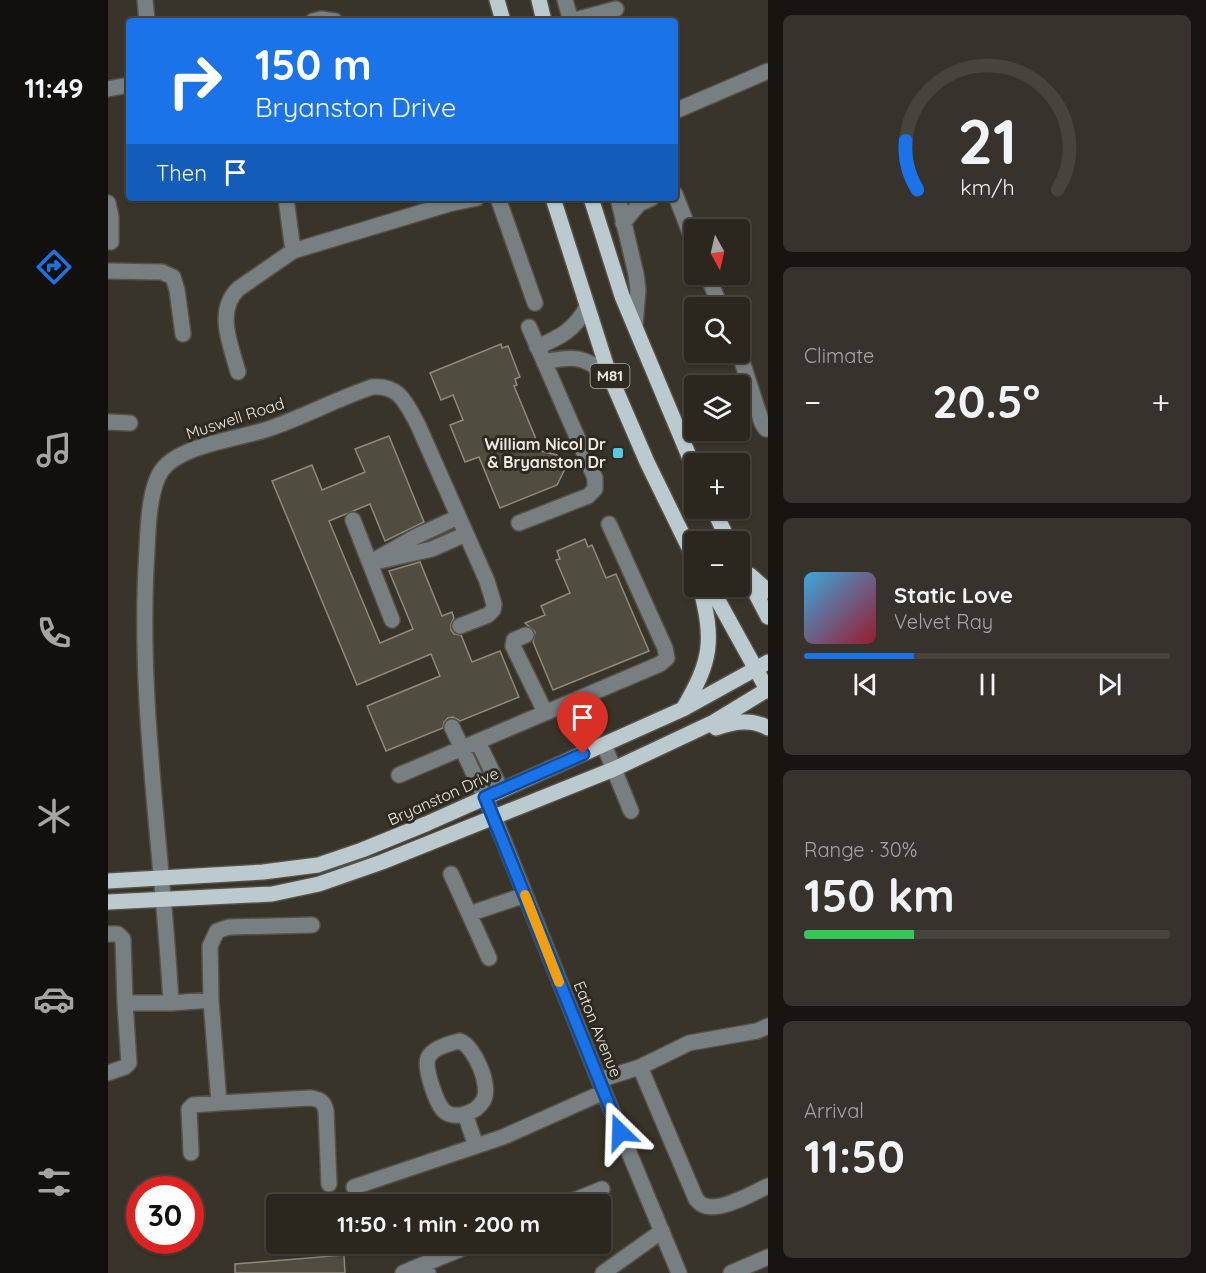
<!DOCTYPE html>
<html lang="en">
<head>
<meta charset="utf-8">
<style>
	body { margin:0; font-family:Quicksand,sans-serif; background:#37332c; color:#f1f3f6; height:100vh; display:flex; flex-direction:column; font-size:22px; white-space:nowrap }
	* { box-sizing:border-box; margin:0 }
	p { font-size:20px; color:#a6a5a4 }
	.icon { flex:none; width:33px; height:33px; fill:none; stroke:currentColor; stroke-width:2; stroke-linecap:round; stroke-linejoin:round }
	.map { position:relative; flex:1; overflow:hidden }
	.sheet { display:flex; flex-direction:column; gap:15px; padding:15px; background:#181511; width:438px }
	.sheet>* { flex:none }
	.banner { position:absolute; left:18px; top:18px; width:552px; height:183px; border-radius:6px; box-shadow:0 2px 4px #0004,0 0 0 2px #47443d; background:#1a73e8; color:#fff; overflow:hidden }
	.needle { width:39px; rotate:172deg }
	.fabs { position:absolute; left:576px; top:219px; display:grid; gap:12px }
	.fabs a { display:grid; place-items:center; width:66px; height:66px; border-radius:6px; background:#2b271f; box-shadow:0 2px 4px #0004,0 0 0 2px #47443d; font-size:30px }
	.speed { position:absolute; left:18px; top:1176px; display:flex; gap:12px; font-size:30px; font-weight:700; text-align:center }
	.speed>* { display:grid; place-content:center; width:78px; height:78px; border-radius:50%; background:#2b271f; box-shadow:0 2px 4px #0004,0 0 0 2px #47443d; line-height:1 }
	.speed .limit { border:9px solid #d22; background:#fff; color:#111 }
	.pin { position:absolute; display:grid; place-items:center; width:51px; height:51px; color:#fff; margin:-62px -26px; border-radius:50% 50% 50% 0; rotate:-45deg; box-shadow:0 0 6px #0007 }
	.pin .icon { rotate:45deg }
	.me { position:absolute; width:66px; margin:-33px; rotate:338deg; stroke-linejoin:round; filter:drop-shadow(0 0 4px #0008) }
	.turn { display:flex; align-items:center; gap:21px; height:126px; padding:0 30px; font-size:27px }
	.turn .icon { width:78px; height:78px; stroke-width:2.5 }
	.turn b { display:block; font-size:42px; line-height:51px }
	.then { display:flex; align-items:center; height:57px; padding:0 30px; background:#0003; gap:12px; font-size:22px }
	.big { font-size:45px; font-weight:700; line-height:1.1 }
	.sheet .card { flex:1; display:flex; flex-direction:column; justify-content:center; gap:9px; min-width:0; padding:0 21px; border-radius:9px; background:#37332c }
	.sheet .dial { align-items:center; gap:0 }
	.dial svg { height:156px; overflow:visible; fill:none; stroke:#47443d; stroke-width:7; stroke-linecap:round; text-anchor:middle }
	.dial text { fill:#f1f3f6; stroke:none }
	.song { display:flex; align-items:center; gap:18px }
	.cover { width:72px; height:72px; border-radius:9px; background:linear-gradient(135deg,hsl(200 70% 55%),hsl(350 70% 35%)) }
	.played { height:6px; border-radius:3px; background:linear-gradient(90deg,#1a73e8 30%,#47443d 30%) }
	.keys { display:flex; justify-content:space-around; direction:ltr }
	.heat { display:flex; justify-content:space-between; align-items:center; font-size:33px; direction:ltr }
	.charge { height:9px; border-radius:4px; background:linear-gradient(90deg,#34c759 30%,#47443d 0) }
	.trip { position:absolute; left:158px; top:1194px; width:345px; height:60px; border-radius:6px; background:#2b271f; box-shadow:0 2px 4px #0004,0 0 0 2px #47443d; font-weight:700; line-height:60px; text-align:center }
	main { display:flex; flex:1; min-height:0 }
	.menu { display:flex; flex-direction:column; width:108px; justify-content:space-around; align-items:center; background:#11100c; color:#a6a5a4 }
	.menu .icon { width:42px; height:42px }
	.menu .selected { color:#1a73e8 }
	.menu b { font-size:27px; color:#f1f3f6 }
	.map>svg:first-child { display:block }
	.building { fill:#514c40; stroke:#8e897c; stroke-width:1.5 }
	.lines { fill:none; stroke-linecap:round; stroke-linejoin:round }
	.minor-casing { stroke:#565147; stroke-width:18 }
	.major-casing { stroke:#565147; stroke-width:18 }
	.minor { stroke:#787f81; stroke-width:15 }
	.major { stroke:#bbcace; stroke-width:15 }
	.route-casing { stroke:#114b97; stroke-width:15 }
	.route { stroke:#1a73e8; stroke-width:10 }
	.slow { stroke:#f59e0b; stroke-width:10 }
	.poi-dot { fill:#57c9e2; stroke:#2f2a1f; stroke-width:2 }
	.labels { text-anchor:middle; stroke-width:6; stroke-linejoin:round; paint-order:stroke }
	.shield { fill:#2f2a1f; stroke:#b3afa8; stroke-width:1.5 }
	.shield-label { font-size:15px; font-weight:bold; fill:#ece8e2 }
	.street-label { font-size:16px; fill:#ece8e2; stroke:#2f2a1f }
	.poi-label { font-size:16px; font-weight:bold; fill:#ece8e2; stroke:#2f2a1f; text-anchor:end }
</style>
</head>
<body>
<main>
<nav class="menu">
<b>11:49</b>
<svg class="icon selected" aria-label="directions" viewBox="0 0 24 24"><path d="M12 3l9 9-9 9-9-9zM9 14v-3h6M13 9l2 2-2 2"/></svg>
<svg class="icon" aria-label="music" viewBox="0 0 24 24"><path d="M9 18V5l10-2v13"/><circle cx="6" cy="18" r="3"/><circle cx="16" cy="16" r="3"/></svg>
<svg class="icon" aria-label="phone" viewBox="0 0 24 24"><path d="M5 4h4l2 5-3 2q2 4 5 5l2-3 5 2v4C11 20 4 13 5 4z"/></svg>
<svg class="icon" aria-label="climate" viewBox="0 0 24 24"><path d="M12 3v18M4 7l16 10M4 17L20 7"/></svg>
<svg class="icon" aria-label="car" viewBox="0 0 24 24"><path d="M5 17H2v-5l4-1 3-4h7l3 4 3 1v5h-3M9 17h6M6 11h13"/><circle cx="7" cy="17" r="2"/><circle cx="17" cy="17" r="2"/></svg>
<svg class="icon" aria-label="filters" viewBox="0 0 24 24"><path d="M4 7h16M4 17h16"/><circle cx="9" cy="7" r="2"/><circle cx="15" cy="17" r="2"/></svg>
</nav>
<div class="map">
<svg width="660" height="1273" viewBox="0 0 660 1273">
	<rect width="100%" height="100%" fill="#393429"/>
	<path class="building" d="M393,344L394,348L400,346L412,377L407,379L409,385L406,386L433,451L449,455L456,471L449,485L392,508L371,457L357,462L342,425L355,420L345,395L333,400L322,373Z
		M281,436L316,522L277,541L262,504L221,521L272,643L305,629L281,571L312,562L334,616L344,612L346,618L343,624V630L346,634L353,635L364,662L392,651L411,697L352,721L345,717L340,718L336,722L335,728L278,751L259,706L332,676L323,654L249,685L164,481L204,465L214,490L257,472L247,449Z
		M477,539L480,547L484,545L498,578L508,574L541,651L445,690L425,642L427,632L417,623L437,615L433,606L462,593L448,560L452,559L449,551Z
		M236,1255L237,1273H127V1264Z"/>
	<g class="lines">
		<defs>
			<path id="minor" d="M37,0L39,21
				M457,0L463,21
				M205,21L213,19L227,21
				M463,21L508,9
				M0,89L21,85
				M567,111L660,71
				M567,194L586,243
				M178,198L185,251L341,204L369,198
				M390,198L427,303
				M510,198L528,274L530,290L527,325
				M0,203L3,217V242
				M515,223L531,204L544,198
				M0,271L54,272L65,277L69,290L75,334
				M599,274L613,308
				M429,347C453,337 466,330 479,307
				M631,352L654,423L658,429L660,428
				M436,362C469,355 473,357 501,374
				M130,372C123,345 107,312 130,289L185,251
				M0,422L22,423
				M245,520L284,620
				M411,523L480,496L487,489V478L421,327
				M270,558L307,537L350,517
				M263,563L324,549L358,534
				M418,635L406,640L405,646L437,712
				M344,727L386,817L491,1080L571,1273
				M370,742L393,790
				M496,745L523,811
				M291,775L552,664L559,658L557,648L501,524
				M343,874L381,958
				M361,914L417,895
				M0,934H10L15,939L17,1003
				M103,1000L102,946L109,931L121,927L204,925
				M352,1041C367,1047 384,1087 375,1101C368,1113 346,1121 335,1110C328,1102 316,1068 320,1058C324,1048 343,1043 352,1041Z
				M532,1067L588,1199C590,1201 592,1204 595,1205C611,1213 645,1193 660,1186
				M0,1073L17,1067L21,1063L17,1003H63
				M491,1080L532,1067L581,1043L649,1031L660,1026
				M357,1114L368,1146
				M83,1153L81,1109L85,1105L111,1103
				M221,1184L218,1111C216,1101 211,1099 202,1098L111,1103L103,1000L63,1003C55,852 29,701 39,550C40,528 41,488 54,470C73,444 133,439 163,428C197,416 229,399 264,387C292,385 298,403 310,425L379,581L386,604L385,610L380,615L352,626
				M246,1187L395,1137L496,1092
				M457,1204L494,1189
				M295,1273L316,1264
				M320,1273L316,1264L365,1244
				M495,1273L554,1231
				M623,1273L660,1257"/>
			<path id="major" d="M389,0L395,21
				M431,0L436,21
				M445,198L501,374L539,462L586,558
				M483,198L514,296L586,468
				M605,508L621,542
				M632,563L660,617
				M642,575L660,591
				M602,586L660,691
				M575,709C604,660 606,641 592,586
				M608,728C625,722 643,718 660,728
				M0,881L155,872L210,865L254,850L318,824L575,709L660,662
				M0,902L164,894L211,884L274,862L506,769L606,722L660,689"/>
		</defs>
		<use href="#minor" class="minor-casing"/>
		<use href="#major" class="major-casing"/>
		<use href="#minor" class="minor"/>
		<use href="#major" class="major"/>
	</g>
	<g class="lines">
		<defs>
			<path id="route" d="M475,754L377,797L512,1132"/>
		</defs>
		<use href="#route" class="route-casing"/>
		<use href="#route" class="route"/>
		<path class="slow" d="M417,895L451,982"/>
	</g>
	<rect class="poi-dot" x="504" y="447" width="12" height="12" rx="3"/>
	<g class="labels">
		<rect class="shield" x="482.5" y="364" width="39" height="24" rx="4.5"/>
		<g class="shield-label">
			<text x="502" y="381">M81</text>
		</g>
		<g class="street-label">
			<text transform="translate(127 418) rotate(-18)" y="6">Muswell Road</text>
			<text transform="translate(335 796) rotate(-24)" y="6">Bryanston Drive</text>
			<text transform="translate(490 1029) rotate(68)" y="6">Eaton Avenue</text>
		</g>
		<g class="poi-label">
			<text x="498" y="450">William Nicol Dr<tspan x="498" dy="18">&amp; Bryanston Dr</tspan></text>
		</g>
	</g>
</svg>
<div class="fabs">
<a><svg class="needle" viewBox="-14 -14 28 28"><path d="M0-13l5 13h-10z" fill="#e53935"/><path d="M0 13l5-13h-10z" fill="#a6a5a4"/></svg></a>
<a><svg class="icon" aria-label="search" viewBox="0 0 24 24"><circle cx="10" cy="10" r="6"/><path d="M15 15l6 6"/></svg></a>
<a><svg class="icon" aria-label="layers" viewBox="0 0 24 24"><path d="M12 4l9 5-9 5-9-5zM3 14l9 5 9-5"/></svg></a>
<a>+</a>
<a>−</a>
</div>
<div class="speed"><div class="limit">30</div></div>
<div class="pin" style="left:475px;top:754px;background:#d93025"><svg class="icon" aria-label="arrive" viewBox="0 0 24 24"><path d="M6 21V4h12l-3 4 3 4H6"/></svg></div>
<svg class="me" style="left:512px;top:1132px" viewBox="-20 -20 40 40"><path d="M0-17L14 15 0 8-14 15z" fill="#1a73e8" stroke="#fff" stroke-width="4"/></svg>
<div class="trip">11:50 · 1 min · 200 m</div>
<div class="banner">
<div class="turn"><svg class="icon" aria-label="right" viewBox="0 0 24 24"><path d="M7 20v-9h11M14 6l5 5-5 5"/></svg><div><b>150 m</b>Bryanston Drive</div></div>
<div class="then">Then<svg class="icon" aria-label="arrive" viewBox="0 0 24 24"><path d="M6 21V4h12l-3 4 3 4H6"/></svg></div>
</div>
</div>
<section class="sheet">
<div class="card dial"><svg viewBox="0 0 100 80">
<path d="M14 69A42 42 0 1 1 86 69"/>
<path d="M14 69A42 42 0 0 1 8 44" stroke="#1a73e8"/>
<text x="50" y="56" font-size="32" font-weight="700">21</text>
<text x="50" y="72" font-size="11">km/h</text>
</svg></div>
<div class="card"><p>Climate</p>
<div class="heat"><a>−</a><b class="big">20.5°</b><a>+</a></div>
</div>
<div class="card">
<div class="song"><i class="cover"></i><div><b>Static Love</b><p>Velvet Ray</p></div></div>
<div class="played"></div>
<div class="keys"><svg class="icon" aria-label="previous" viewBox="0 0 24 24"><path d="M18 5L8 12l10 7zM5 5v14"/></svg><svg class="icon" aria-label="pause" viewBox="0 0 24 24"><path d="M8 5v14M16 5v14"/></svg><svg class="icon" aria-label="next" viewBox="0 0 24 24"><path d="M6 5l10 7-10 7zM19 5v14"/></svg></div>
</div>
<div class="card"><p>Range · 30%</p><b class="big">150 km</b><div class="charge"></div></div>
<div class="card"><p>Arrival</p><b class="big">11:50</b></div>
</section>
</main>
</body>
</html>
